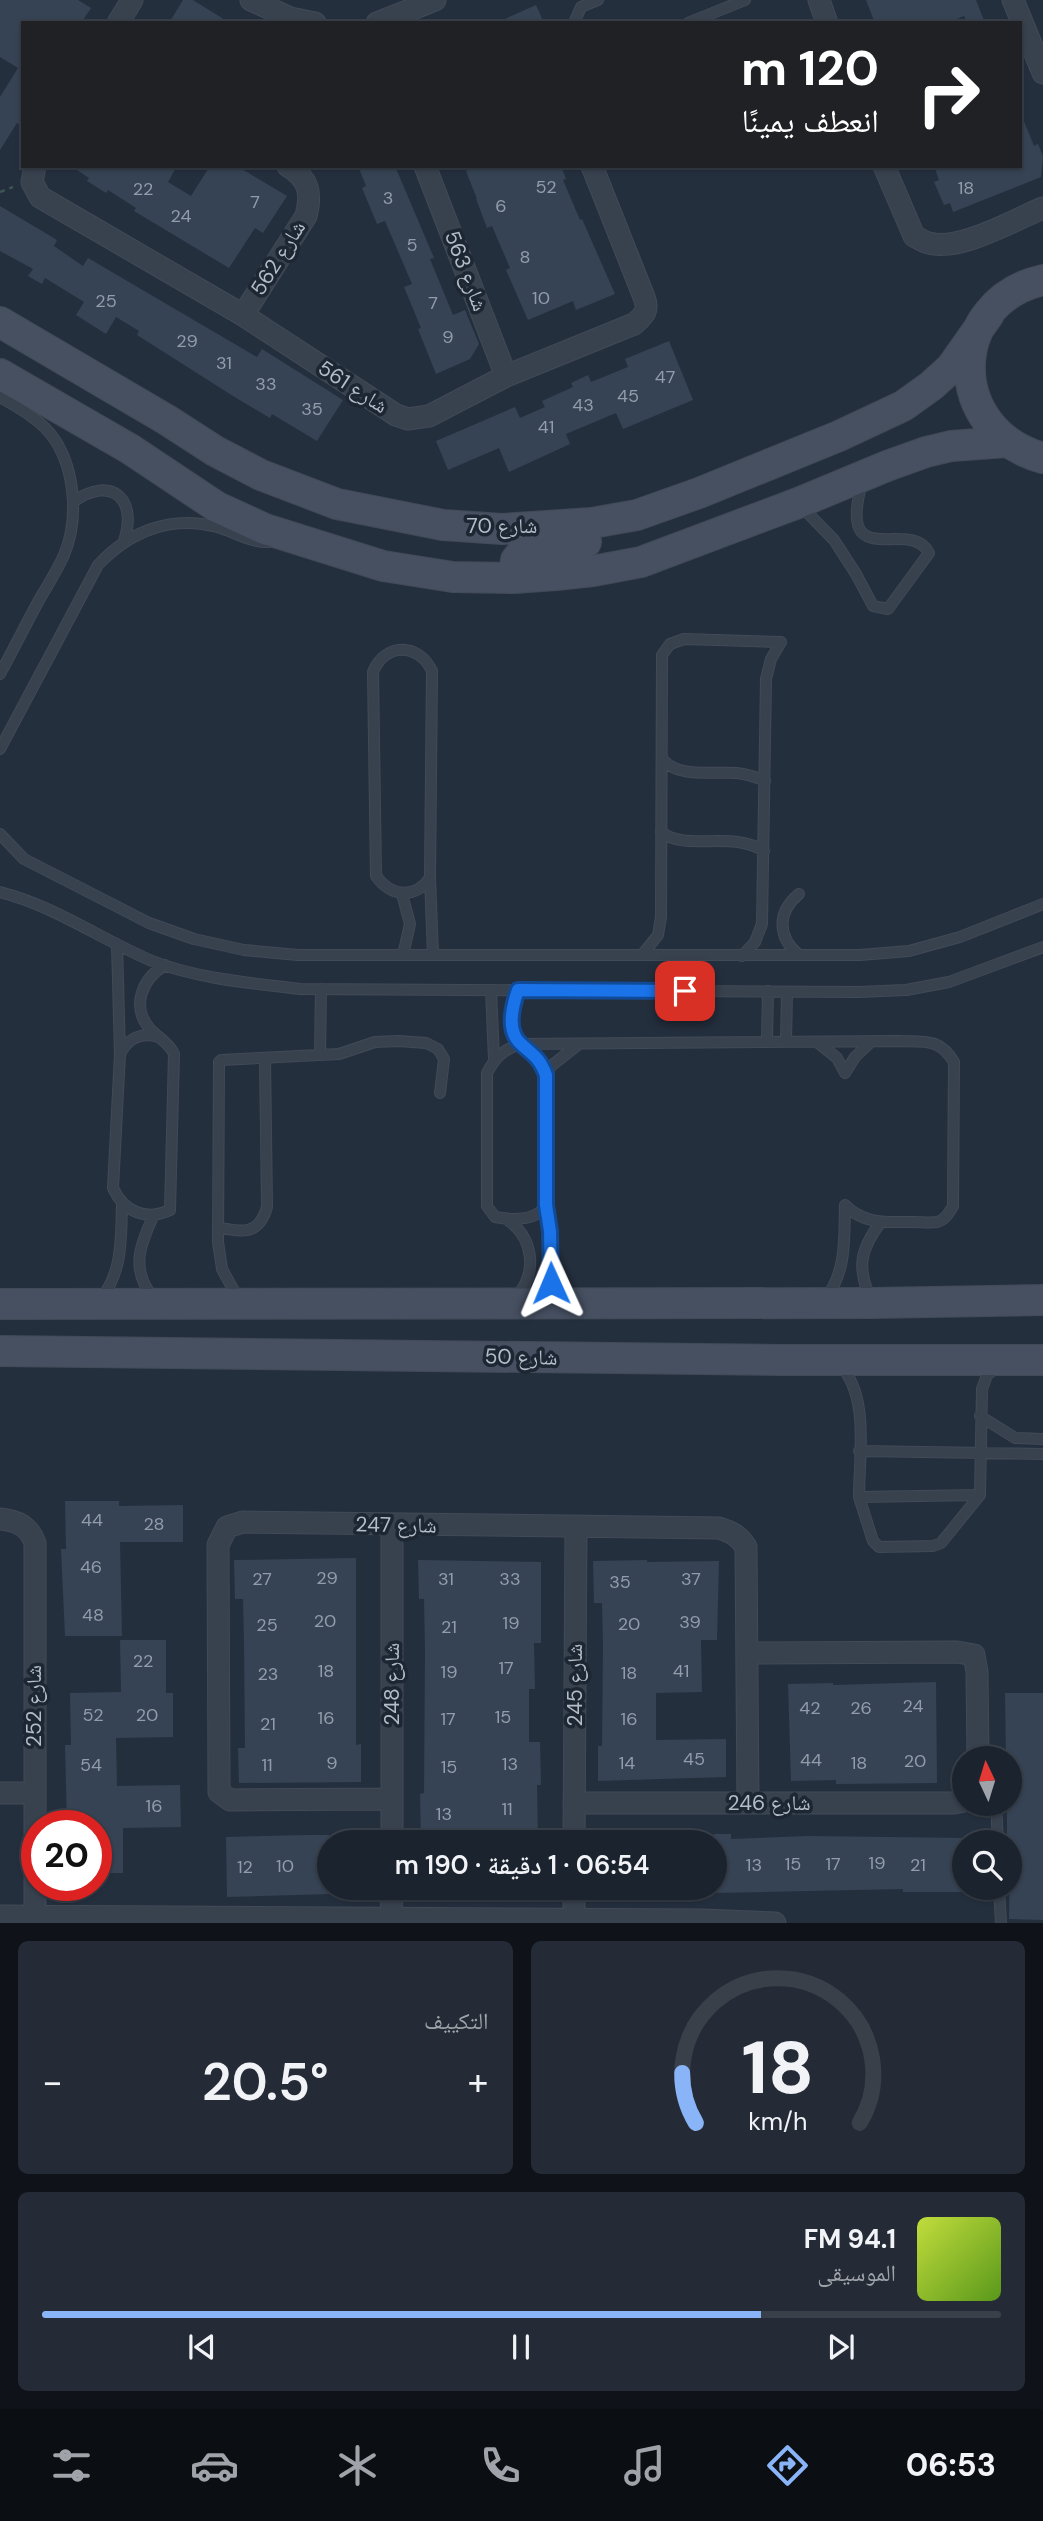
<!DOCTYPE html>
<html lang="ar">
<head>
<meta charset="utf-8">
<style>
	body { margin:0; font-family:"DM Sans","Noto Naskh Arabic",sans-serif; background:#242b36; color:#f1f3f6; direction:rtl; height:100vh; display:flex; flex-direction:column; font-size:26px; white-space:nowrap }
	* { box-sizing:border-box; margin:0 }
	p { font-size:23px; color:#a0a4aa }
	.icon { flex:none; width:38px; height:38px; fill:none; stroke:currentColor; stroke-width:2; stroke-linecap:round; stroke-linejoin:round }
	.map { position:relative; height:1923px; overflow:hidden; direction:ltr }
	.details { display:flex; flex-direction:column; gap:18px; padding:18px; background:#0f1319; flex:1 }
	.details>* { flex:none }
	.hud { position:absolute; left:21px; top:21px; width:1001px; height:147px; border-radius:0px; box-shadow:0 2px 5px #0004,0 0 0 2px #39404a; direction:rtl; background:#202124; color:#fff; overflow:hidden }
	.needle { width:46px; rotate:356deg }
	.controls { position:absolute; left:952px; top:1746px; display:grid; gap:14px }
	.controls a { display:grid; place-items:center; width:70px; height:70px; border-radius:50%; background:#1b232e; box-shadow:0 2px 5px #0004,0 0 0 2px #39404a; font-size:35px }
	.speed { position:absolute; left:21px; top:1810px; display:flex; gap:14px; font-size:35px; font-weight:700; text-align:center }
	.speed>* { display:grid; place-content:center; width:91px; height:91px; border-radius:50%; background:#1b232e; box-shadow:0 2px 5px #0004,0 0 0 2px #39404a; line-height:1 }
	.speed .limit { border:10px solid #d22; background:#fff; color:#111 }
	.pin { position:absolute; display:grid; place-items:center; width:60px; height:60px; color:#fff; margin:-30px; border-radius:14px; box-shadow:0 4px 10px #0006 }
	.me { position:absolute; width:77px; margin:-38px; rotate:359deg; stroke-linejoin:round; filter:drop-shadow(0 0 5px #0008) }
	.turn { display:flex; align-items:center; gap:24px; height:147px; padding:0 28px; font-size:32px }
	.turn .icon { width:91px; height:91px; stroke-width:2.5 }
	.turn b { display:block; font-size:49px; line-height:60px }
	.big { font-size:52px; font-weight:600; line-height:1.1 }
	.details .tile { flex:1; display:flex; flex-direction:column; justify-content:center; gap:10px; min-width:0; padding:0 24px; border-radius:10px; background:#242b36 }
	.details .dial { align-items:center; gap:0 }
	.dial svg { height:182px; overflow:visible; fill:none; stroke:#39404a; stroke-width:7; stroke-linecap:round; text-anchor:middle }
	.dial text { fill:#f1f3f6; stroke:none }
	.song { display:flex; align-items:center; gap:21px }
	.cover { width:84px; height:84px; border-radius:10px; background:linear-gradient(135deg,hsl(70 70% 55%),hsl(90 70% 35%)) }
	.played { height:7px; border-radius:4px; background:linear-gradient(90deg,#8ab4f8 75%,#39404a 75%) }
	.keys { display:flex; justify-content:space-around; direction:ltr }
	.heat { display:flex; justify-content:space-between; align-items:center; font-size:38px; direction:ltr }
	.details .tiles { flex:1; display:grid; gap:18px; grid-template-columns:1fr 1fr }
	.tile:last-child { grid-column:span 2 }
	.trip { position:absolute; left:317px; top:1830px; width:410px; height:70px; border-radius:35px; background:#1b232e; box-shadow:0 2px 5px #0004,0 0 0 2px #39404a; font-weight:600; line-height:70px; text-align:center; direction:rtl }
	.dock { display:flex; height:112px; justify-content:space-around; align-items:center; background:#0b0e12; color:#a0a4aa }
	.dock .icon { width:49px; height:49px }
	.dock .active { color:#8ab4f8 }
	.dock b { font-size:32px; color:#f1f3f6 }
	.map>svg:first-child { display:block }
	.building { fill:#364354 }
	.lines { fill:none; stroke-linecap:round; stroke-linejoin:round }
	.service-casing { stroke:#414a57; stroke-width:12 }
	.minor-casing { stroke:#414a57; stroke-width:23 }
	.secondary-casing { stroke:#414a57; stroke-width:32 }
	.path { stroke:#3f5557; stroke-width:2.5; stroke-dasharray:5 5; stroke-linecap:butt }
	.service { stroke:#38414e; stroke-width:10 }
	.minor { stroke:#38414e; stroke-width:21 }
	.secondary { stroke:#465061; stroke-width:30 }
	.route-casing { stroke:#114b97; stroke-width:18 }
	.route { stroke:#1a73e8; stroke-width:12 }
	.labels { text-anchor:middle; stroke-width:7; stroke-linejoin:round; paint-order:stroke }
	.number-label { font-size:18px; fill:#929caa }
	.street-label { font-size:21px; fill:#b4bcc9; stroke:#1d2633 }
</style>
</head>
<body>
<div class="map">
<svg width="1043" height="1923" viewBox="0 0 1043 1923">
	<rect width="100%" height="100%" fill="#242f3e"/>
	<path class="building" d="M0,0H78L91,8L81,23H23V127L17,123L0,150V97L18,68L0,57Z
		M183,0H193L230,23H169Z
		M866,0H976L985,23H967L964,16L947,23H875Z
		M536,5L544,23H496Z
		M1021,114L1034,146L1038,144L1043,156L1041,177L953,212L950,203L944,205L934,182L939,180L934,166H1020Z
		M71,166H177L168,182L191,196L210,166H237L287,196L263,233L255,228L229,268L134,211L136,208L108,190L106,193L87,181L89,178Z
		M358,166H395L434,258L430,259L453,315L465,310L479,344L470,359L436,374L418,329L421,328L404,287L412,284L385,221L377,224L362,188L366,186Z
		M476,166H561L566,179L563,180L580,220L582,219L615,294L576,310L573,301L528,320L506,270L510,268L492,226L487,228L476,199H477L466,171Z
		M0,206L57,240L54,246L83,266L88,258L257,357L262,349L343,400L317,441L272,414L270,418L233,396L137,335L139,331L116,317L106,334L76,315L84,302L45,278L42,284L28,276L33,269L0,251Z
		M669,341L693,400L623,429L616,413L566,434L570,444L509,472L499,448L448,470L436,441L515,407L520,418L545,407L542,401L573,387L571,383L588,375L591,382L628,367L625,359Z
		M65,1501H119V1506L183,1505V1542H120L122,1636H65L61,1549H66Z
		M356,1558V1745L361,1744V1782L239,1783L238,1748H245L244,1643L243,1599H235L234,1560Z
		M418,1560L541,1562V1643H534L535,1689H529V1742H540L541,1785H537L538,1843H421L420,1794L424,1793L425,1652L424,1599H419Z
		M647,1560V1562L719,1561L717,1640H701L702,1692L656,1693V1740L726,1739V1777L598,1781V1746H602L603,1644L602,1603H594L593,1561Z
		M120,1640H166V1693H173V1737L116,1738L117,1786L180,1785L181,1827L123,1828V1873H96V1825H67L65,1745H71L70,1693L121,1692Z
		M936,1682L937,1783L836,1784V1780L791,1781L788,1684L833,1683V1685Z
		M1005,1693H1043V1920L1009,1919L1010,1843H1007V1804H1010V1759H1006Z
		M714,1834H731V1839L809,1836L964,1838V1892H903V1889L714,1893Z
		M307,1835H329V1894L227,1897L226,1837Z"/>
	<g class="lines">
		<defs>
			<path id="service" d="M574,23L581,7L598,0
				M688,23L745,0
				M0,397C19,408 43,421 55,440C75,471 79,520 64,555C57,571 47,586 38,602C25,626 13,650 0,674
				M73,502C111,475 138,498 124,541
				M800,505L834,540L856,574L873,606L888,609L929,553C911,516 836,576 862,483
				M0,749L98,565C130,531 171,515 217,527C235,532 251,543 269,542
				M662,758C676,779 714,771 737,773C747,774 756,777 765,781
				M661,832C686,852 732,830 764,851
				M0,834L24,859L149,923L194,939L244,950L298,955H860L909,951L960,937L1043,904
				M430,878C415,899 391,897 376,876L373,672C385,642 419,643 432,671L430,878L433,955
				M0,892C55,906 100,939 152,961C199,979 251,983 300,989L859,992L906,990L949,982L1043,947
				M402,894L410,924L403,955
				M117,944L120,1054L113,1188C124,1212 146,1221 170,1210L174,1054C169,1043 160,1039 151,1030C130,1007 142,979 165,965
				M642,955L658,935L661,917L662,655L670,644L684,639L781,642
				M799,955C777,937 777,912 799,894
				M742,956L755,942L762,924L766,679L771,659L781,642
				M491,990L494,1059
				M518,990C512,1006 506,1031 521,1045C535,1056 539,1057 546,1075V1205L550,1231L551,1302
				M767,1042L768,991
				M786,1042L787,992
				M817,1042L837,1058L845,1073
				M120,1054C128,1038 141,1032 158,1037
				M320,1055L321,989
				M845,1073L855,1057L872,1041
				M546,1075L551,1066L579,1044
				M546,1205C536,1222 512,1220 495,1217L487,1206V1073C496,1056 503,1050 520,1044L897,1041C923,1042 939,1037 954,1062L953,1206C949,1213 945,1220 937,1222C930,1223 921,1222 914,1222C889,1222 864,1225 845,1205
				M154,1215C139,1246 130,1271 155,1300
				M506,1219C534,1237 538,1273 516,1297
				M218,1227C242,1233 259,1235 267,1207L265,1058
				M825,1299C847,1272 844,1238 845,1205
				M100,1300C123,1272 121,1238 122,1203
				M239,1300L222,1269L218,1242L219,1062L221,1060L339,1054L375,1042L399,1041L426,1043L438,1049L444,1059L440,1093
				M872,1301C856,1269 860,1249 881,1222
				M839,1364C870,1395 859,1456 859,1497L980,1495
				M980,1416L1015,1438L1043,1439
				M859,1451L1043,1454
				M859,1497L873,1541L879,1547L933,1546L941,1543L980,1495L982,1389L987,1375L996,1368
				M996,1804L998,1843
				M999,1888L1001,1923"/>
			<path id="minor" d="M251,0L290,18L315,23
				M819,0L827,23
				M1013,0L1043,73
				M118,23L132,0
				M377,23L435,0
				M35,166L32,182L40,197L243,315L396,415L408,419L429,416L506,376L634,324C645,315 649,310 644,297L592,166
				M425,166L506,376
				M884,166L914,236C918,238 924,242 929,243C959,252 1014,220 1043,208
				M243,315L306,216C312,193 309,179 288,166
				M0,1519C18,1521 29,1526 35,1543V1915
				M747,1653L957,1652L974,1655L977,1672L978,1759
				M0,1793H34
				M392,1799L230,1800L219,1792L218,1545L227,1527L243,1522L719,1528C732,1532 739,1536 746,1547L748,1803
				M574,1803H954L964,1801
				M392,1843V1525
				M574,1843L576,1527
				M0,1916L702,1920L775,1923
				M391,1917L392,1888
				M574,1919V1888"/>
			<path id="secondary" d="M1043,280C946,302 945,431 1043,458
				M0,322L167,420L215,451L261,475L337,504L443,525L502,529L592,523L637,515L699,493L839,436L903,406L931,386L951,368L989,314
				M0,374L130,449L217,507L265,529L383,566L453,577L514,578L556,575L593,571L641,562L798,503L887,466L926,452L951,446L1006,442
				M514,578L516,560L523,552L586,542
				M0,1304L873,1303L1043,1300
				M0,1351L779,1360H1043"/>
		</defs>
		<use href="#service" class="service-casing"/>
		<use href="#minor" class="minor-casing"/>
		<use href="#secondary" class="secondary-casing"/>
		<path class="path" d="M0,192L13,187"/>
		<use href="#service" class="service"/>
		<use href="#minor" class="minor"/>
		<use href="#secondary" class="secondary"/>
	</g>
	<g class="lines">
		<defs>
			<path id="route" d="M551,1283L550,1231L546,1205V1075C539,1057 534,1056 521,1044C506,1031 512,1007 518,990L685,991"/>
		</defs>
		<use href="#route" class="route-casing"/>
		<use href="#route" class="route"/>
	</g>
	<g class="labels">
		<g class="number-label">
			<text x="546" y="193">52</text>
			<text x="966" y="194">18</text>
			<text x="143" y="195">22</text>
			<text x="388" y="204">3</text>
			<text x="255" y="208">7</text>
			<text x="501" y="212">6</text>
			<text x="181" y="222">24</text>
			<text x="412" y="251">5</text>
			<text x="525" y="263">8</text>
			<text x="541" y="304">10</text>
			<text x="106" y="307">25</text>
			<text x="433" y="309">7</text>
			<text x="448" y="343">9</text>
			<text x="187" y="347">29</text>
			<text x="224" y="369">31</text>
			<text x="665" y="383">47</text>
			<text x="266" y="390">33</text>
			<text x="628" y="402">45</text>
			<text x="583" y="411">43</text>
			<text x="312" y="415">35</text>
			<text x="546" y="433">41</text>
			<text x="92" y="1526">44</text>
			<text x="154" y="1530">28</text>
			<text x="91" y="1573">46</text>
			<text x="327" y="1584">29</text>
			<text x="262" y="1585">27</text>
			<text x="446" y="1585">31</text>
			<text x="510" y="1585">33</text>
			<text x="691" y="1585">37</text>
			<text x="620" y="1588">35</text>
			<text x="93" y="1621">48</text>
			<text x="325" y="1627">20</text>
			<text x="690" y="1628">39</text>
			<text x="511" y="1629">19</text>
			<text x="629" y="1630">20</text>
			<text x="267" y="1631">25</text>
			<text x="449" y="1633">21</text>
			<text x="143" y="1667">22</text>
			<text x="506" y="1674">17</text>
			<text x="326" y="1677">18</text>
			<text x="681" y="1677">41</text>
			<text x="449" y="1678">19</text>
			<text x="629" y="1679">18</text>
			<text x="268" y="1680">23</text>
			<text x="913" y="1712">24</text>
			<text x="810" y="1714">42</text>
			<text x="861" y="1714">26</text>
			<text x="93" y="1721">52</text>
			<text x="147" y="1721">20</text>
			<text x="503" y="1723">15</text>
			<text x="326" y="1724">16</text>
			<text x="448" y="1725">17</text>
			<text x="629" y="1725">16</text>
			<text x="268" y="1730">21</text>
			<text x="694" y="1765">45</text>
			<text x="811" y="1766">44</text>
			<text x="915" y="1767">20</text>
			<text x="332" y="1769">9</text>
			<text x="627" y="1769">14</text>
			<text x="859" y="1769">18</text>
			<text x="510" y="1770">13</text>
			<text x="91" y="1771">54</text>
			<text x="267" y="1771">11</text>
			<text x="449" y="1773">15</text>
			<text x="154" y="1812">16</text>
			<text x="507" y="1815">11</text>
			<text x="444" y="1820">13</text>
			<text x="877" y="1869">19</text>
			<text x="793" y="1870">15</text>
			<text x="833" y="1870">17</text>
			<text x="754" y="1871">13</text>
			<text x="918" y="1871">21</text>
			<text x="285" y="1872">10</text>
			<text x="245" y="1873">12</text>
		</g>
		<g class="street-label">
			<text transform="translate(278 258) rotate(-58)" y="7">شارع 562</text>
			<text transform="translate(466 271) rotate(69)" y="7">شارع 563</text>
			<text transform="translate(353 387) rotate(33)" y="7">شارع 561</text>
			<text x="502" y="533">شارع 70</text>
			<text transform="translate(521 1357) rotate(1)" y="7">شارع 50</text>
			<text transform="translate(396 1525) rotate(1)" y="7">شارع 247</text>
			<text transform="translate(392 1684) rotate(-90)" y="7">شارع 248</text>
			<text transform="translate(575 1685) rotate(-90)" y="7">شارع 245</text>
			<text transform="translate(34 1706) rotate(-90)" y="7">شارع 252</text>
			<text x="769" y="1810">شارع 246</text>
		</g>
	</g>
</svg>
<div class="controls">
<a><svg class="needle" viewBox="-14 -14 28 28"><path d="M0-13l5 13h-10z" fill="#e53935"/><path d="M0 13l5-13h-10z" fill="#a0a4aa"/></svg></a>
<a><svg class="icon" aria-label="search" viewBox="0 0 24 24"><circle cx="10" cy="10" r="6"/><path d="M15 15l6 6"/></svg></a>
</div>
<div class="speed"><div class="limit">20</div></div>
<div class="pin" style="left:685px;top:991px;background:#d93025"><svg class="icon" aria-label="arrive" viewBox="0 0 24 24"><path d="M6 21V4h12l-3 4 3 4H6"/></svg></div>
<svg class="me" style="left:551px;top:1283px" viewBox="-20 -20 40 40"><path d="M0-17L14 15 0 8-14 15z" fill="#1a73e8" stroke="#fff" stroke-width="4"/></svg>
<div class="trip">06:54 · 1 دقيقة · 190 m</div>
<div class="hud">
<div class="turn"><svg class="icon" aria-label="right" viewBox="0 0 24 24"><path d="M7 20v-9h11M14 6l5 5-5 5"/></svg><div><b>120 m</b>انعطف يمينًا</div></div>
</div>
</div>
<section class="details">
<div class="tiles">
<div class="tile dial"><svg viewBox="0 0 100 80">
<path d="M14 69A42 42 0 1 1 86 69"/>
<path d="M14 69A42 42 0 0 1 8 47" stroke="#8ab4f8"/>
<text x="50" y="56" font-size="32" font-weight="700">18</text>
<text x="50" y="72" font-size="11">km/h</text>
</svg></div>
<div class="tile"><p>التكييف</p>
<div class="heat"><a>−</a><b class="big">20.5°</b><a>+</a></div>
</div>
<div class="tile">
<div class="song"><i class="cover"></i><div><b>94.1 FM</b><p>الموسيقى</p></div></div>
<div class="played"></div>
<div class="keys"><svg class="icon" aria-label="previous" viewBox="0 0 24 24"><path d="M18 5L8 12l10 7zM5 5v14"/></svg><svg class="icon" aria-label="pause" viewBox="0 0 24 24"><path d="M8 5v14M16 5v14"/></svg><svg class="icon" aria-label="next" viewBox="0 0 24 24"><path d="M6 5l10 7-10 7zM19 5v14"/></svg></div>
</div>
</div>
</section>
<nav class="dock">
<b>06:53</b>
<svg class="icon active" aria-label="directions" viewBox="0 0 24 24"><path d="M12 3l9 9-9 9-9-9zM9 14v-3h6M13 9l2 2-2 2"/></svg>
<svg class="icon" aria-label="music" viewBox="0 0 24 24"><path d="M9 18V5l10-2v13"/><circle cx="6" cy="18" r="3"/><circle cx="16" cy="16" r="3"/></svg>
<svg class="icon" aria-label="phone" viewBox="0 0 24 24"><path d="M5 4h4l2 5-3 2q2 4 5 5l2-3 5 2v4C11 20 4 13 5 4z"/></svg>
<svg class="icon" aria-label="climate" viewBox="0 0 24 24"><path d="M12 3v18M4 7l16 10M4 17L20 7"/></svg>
<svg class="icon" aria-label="car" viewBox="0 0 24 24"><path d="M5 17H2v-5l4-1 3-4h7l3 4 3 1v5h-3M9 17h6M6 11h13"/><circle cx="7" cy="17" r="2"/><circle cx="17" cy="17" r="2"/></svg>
<svg class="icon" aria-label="filters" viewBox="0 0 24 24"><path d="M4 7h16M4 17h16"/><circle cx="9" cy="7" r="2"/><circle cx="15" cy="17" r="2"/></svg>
</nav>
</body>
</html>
